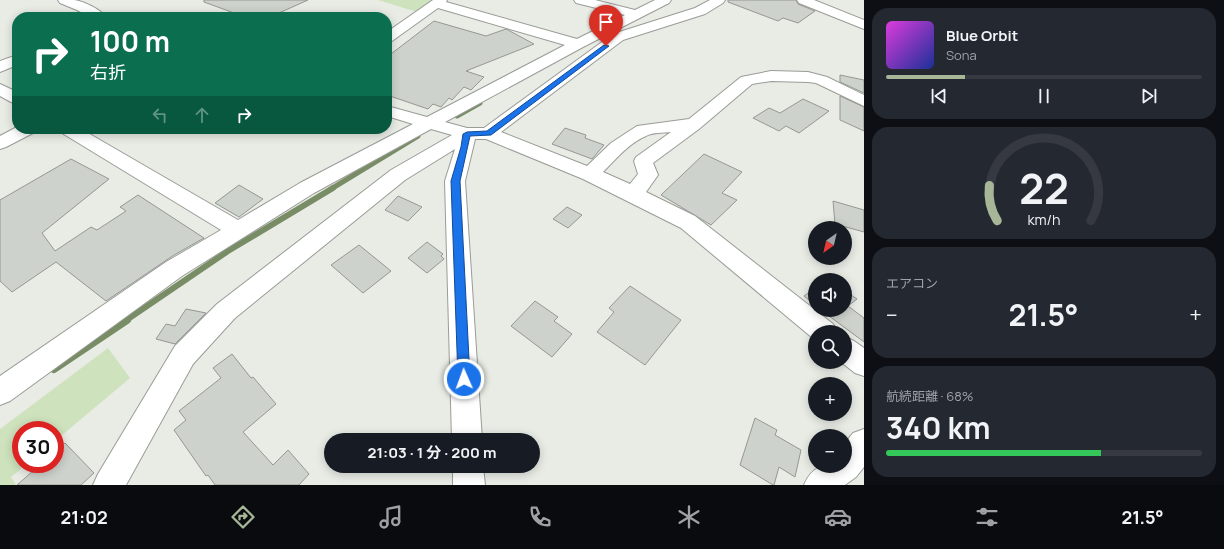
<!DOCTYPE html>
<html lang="ja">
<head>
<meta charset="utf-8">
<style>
	body { margin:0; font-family:Manrope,"Noto Sans JP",sans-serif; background:#242831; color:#f1f3f6; height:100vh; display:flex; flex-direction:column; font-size:15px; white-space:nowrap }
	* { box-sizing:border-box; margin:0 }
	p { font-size:13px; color:#9ea1a6 }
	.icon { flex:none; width:22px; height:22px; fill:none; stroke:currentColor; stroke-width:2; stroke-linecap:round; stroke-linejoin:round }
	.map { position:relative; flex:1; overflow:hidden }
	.sheet { display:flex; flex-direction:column; gap:8px; padding:8px; background:#0d0f14; width:360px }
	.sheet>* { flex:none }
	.hud { position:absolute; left:12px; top:12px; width:380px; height:122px; border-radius:16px; box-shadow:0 2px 10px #0003; background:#0b6e4f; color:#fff; overflow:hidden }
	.needle { width:26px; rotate:214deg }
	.tools { position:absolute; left:808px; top:221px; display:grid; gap:8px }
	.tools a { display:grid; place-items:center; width:44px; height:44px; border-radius:50%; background:#171b24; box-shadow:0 2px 10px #0003; font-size:20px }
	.speed { position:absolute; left:12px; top:421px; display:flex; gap:8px; font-size:20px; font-weight:700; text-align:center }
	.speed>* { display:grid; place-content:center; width:52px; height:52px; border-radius:50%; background:#171b24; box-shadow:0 2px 10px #0003; line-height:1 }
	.speed .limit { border:6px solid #d22; background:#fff; color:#111 }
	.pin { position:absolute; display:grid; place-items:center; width:34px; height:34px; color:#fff; margin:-41px -17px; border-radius:50% 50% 50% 0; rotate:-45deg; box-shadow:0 0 4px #0007 }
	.pin .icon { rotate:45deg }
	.me { position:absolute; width:44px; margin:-22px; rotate:358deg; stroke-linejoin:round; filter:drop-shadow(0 0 3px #0008) }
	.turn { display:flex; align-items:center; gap:14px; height:84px; padding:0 12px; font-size:18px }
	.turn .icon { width:52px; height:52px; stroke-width:2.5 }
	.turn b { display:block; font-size:28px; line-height:34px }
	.lanes { display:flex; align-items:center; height:38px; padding:0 12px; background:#0003; justify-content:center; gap:20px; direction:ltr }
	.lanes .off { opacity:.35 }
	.big { font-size:30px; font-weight:700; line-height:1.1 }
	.sheet .card { flex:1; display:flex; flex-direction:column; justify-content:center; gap:6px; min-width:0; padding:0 14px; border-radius:16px; background:#242831 }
	.sheet .dial { align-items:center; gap:0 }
	.dial svg { height:104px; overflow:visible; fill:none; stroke:#363941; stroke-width:7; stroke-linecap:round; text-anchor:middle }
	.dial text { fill:#f1f3f6; stroke:none }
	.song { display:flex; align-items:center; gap:12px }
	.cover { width:48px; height:48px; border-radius:6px; background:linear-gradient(135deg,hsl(300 70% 55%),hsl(230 70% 35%)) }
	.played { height:4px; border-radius:2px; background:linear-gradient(90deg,#a6b697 25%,#363941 25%) }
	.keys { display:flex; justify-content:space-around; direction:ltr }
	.heat { display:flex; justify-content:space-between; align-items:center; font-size:22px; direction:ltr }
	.charge { height:6px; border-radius:3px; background:linear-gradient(90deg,#34c759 68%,#363941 0) }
	.trip { position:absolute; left:324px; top:433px; width:216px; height:40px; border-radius:20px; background:#171b24; box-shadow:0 2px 10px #0003; font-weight:700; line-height:40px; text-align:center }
	.menu { display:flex; height:64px; justify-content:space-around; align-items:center; background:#090b0e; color:#9ea1a6 }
	.menu .icon { width:28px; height:28px }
	.menu .selected { color:#a6b697 }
	.menu b { font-size:18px; color:#f1f3f6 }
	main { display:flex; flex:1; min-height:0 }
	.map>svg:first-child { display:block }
	.green { fill:#cee2bd }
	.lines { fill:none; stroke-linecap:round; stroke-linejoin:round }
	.stream-far2 { stroke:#788c65; stroke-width:5 }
	.stream-far1 { stroke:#788c65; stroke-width:6 }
	.stream { stroke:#788c65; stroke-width:8 }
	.building { fill:#ced2cc; stroke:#959892 }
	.minor-casing { stroke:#999c97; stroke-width:2 }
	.minor { fill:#fff; fill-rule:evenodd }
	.route { fill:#1a73e8; stroke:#114b97 }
</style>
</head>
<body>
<main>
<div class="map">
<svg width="864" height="485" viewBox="0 0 864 485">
	<rect width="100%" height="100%" fill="#e8ece5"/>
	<path class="green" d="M378,0H433L417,12Z
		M108,348L130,378L55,441V430H21V464H27L11,477L16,485H0V429Z"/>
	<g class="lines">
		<path class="stream-far2" d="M457,116L480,103
			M331,189L418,136"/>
		<path class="stream-far1" d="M125,321L228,251L333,188"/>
		<path class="stream" d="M54,369L127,320"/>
	</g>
	<path class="building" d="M204,0H308L270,17H245L204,2Z
		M728,0H796L798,4L815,11L798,23L783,18L778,21L728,2Z
		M434,21L486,36L506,29L534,44L466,71L484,77L471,90L464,87L452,100L449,98L441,107L433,104L428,109L387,95V57Z
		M840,75L864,80V93L840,82Z
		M840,96L864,107V131L840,120Z
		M803,99L829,111L799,133L786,126L779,131L753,118L769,108L780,113Z
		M565,128L586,135L585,138L604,145L592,159L552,144Z
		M704,154L742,172L722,193L737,200L711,225L661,195Z
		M71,159L109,179L42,233L55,251L91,227L97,230L126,211L120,207L138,195L204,238L174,255L106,301L56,262L12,292L0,281V200Z
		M239,185L263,199L239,217L215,203Z
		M398,196L422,207L408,221L385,210Z
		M833,201L864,210V232L835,224Z
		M567,207L582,215L568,228L553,219Z
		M427,242L443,254L441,256L444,259L427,273L408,258Z
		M359,245L391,271L363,293L331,265Z
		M630,286L681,320L645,365L597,332L614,312L609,308Z
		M815,288V305L804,296Z
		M845,291L857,299L848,306L864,318V342L821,310H845Z
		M535,301L558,317L554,321L572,334L552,357L511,326Z
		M186,309L206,313L175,344L156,339L166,324L175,326Z
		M232,354L251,378L253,377L276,404L243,432L273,465L288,450L309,474L299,485H215L208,475L206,476L174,430L186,420L179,411L221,378L213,368Z
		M755,418L777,430L775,435L801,450L795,477L779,467L774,485H773L740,465Z
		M65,443L94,473L81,485H17L41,464H55V451Z"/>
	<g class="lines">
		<defs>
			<path id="minor" d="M58,0C63,0 69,0 74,0C83,1 100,9 106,17H90L77,10L60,3Z
				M433,0H447L446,2L577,39L625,15L576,3L574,0H595L635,10L655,0H671L669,3L583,47L445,122L467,128H484L613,34L695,8L710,0H725L723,3L705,14L623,40L501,132L587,166L611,143L637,126L689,119L741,77L771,71L808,72L827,77L864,95V106L816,83L808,82L771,81L752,84L699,129L653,163L658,175L646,192L695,216L833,324L837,332H815V340L681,228L583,179L486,139H475L465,181L482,440H452L445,181L455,149L405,180L235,318L193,364L126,485H93L98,474L175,346L217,304L391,170L452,135L431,129L314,193L182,276L10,401L0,405V376L166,262L221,230L62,133L59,129H81L238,220L300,183L413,124L387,116V106L427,117L565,45L438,8L392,41L387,42V32ZM671,132L636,157L634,161L638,174L630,184L603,172C616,159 629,143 646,136C653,132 664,133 671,132Z
				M797,0H814L864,20V29L799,3Z
				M17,55V65L0,72V61Z
				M0,84L17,92V104L11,102L0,96Z
				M17,127V129H36L33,133L6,147L0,149V136Z
				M845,337L854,341L864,348V376L855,373L841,362H845Z
				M864,429V467L856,477L845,485H804C814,463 824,466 845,466V443L853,433Z
				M453,466H483L485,485H453Z"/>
		</defs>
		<use href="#minor" class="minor-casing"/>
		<use href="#minor" class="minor"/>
	</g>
	<path class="route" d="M604,45L609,46L491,135L470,136L460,181L470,379L468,383L464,384L460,383L458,379L451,181L461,147L463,134L467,132L487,131Z"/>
</svg>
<div class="tools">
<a><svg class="needle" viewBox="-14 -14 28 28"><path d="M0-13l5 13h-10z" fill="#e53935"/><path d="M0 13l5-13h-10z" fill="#9ea1a6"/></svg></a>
<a><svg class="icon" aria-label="sound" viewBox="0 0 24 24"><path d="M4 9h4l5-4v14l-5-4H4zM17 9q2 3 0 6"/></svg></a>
<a><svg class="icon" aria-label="search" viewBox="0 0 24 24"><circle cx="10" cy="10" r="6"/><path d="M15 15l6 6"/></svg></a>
<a>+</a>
<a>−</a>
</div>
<div class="speed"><div class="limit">30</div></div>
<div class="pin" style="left:606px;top:46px;background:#d93025"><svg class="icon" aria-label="arrive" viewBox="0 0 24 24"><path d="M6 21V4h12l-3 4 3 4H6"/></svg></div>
<svg class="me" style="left:464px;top:379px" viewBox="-20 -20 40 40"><circle r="17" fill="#1a73e8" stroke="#fff" stroke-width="3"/><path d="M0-11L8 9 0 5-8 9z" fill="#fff"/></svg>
<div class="trip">21:03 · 1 分 · 200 m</div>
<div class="hud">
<div class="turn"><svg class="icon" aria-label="right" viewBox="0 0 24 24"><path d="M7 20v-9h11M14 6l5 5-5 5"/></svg><div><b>100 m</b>右折</div></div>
<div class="lanes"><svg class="icon off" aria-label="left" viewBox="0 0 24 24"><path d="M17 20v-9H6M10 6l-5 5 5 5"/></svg><svg class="icon off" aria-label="ahead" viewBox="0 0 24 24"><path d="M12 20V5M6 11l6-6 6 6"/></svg><svg class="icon" aria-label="right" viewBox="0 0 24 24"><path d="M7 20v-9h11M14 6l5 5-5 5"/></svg></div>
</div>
</div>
<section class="sheet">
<div class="card">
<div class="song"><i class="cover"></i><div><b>Blue Orbit</b><p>Sona</p></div></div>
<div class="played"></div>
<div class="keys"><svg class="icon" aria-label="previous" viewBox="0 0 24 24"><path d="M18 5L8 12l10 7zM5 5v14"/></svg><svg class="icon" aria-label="pause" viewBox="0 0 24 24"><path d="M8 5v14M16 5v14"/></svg><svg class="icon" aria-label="next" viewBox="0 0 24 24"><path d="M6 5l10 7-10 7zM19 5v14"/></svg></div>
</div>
<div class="card dial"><svg viewBox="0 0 100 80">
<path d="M14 69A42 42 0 1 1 86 69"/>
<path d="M14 69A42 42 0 0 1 8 42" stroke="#a6b697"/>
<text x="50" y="56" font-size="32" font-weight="700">22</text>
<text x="50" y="72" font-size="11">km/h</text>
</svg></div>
<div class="card"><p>エアコン</p>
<div class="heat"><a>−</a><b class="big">21.5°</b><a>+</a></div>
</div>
<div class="card"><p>航続距離 · 68%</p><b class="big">340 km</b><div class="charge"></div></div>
</section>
</main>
<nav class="menu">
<b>21:02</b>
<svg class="icon selected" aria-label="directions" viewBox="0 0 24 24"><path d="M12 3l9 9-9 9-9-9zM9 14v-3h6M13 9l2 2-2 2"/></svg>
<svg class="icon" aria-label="music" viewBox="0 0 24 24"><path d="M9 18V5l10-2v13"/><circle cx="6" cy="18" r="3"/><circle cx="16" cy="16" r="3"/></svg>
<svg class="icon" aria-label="phone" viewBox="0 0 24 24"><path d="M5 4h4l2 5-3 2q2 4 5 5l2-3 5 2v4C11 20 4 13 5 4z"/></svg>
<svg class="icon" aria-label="climate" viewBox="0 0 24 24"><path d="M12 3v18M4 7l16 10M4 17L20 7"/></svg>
<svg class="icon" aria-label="car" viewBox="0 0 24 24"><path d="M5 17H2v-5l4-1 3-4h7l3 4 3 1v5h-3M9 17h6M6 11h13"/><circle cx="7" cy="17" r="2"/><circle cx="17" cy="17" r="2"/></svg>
<svg class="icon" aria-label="filters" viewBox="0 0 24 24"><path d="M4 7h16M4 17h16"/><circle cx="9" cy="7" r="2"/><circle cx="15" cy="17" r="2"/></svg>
<b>21.5°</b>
</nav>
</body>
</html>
